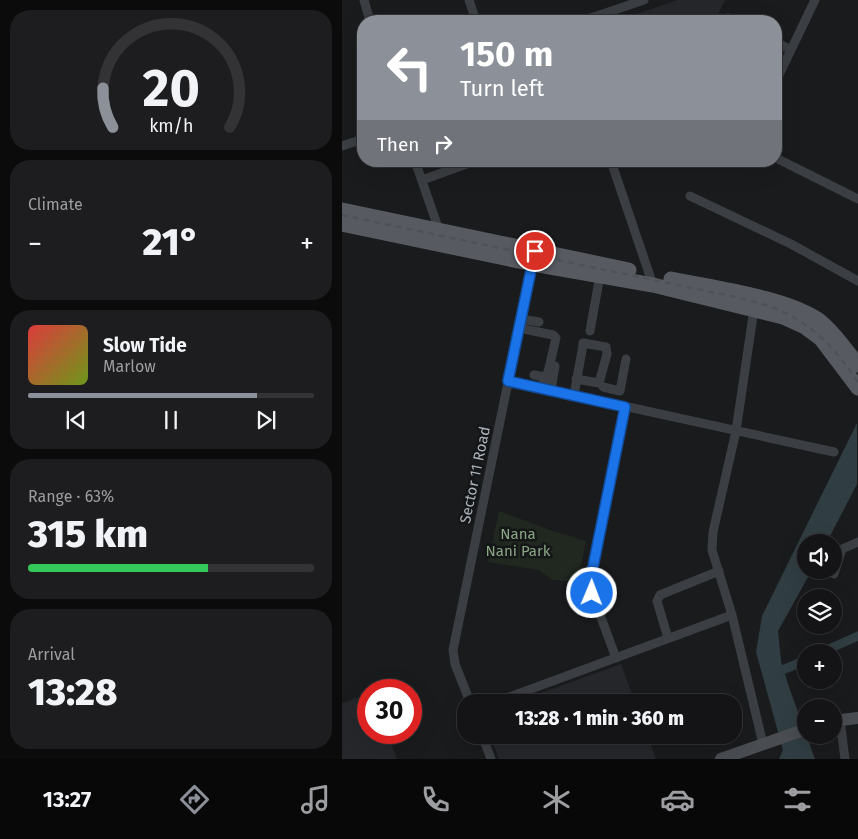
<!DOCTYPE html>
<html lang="en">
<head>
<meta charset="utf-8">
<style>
	body { margin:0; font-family:"Fira Sans",sans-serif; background:#1d1d1f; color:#f1f3f6; height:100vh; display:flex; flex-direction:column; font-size:19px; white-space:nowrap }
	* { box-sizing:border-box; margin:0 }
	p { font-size:16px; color:#9d9ea1 }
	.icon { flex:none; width:28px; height:28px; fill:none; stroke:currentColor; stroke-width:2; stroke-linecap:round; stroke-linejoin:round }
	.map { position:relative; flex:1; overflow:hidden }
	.sheet { display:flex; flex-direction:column; gap:10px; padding:10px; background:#0b0b0c; width:342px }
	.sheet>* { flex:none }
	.hud { position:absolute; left:15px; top:15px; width:425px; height:152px; border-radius:20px; box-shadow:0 5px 20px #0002,0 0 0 1px #333335; background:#8c9099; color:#fff; overflow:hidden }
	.tools { position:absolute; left:455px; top:534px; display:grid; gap:10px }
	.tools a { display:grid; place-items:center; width:45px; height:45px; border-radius:50%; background:#141416; box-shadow:0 5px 20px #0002,0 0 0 1px #333335; font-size:25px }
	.speed { position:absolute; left:15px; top:679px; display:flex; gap:10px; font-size:25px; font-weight:700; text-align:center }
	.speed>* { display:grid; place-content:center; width:65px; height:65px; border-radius:50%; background:#141416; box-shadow:0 5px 20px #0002,0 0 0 1px #333335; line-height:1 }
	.speed .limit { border:8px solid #d22; background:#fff; color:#111 }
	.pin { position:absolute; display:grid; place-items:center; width:42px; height:42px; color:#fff; margin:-21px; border:2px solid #fff; border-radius:50%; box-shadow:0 1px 5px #0007 }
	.me { position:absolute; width:55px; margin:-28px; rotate:1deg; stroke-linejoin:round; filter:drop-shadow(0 0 4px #0008) }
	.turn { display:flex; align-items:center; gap:18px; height:105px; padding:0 20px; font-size:22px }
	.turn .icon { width:65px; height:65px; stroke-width:2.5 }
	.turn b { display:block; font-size:35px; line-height:42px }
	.then { display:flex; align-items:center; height:48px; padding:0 20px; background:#0003; gap:10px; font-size:19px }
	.big { font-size:38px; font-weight:800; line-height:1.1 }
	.sheet .card { flex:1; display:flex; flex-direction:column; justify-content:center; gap:8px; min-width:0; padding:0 18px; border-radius:20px; background:#1d1d1f }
	.sheet .dial { align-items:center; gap:0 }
	.dial svg { height:130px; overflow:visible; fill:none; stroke:#333335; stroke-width:7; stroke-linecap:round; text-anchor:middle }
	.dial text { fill:#f1f3f6; stroke:none }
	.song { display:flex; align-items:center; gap:15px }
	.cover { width:60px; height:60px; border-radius:8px; background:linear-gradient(135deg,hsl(0 70% 55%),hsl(80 70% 35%)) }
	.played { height:5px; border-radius:2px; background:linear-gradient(90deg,#8c9099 80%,#333335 80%) }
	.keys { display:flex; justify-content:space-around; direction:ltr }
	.heat { display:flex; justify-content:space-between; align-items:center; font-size:28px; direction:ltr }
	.charge { height:8px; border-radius:4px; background:linear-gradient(90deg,#34c759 63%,#333335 0) }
	.trip { position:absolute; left:115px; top:694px; width:285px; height:50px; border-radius:20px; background:#141416; box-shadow:0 5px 20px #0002,0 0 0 1px #333335; font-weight:800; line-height:50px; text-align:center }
	.tabs { display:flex; height:80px; justify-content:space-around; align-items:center; background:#080809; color:#9d9ea1 }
	.tabs .icon { width:35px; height:35px }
	.tabs .active { color:#8c9099 }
	.tabs b { font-size:22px; color:#f1f3f6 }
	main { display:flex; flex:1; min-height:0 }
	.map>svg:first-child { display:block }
	.built { fill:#26272a }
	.green { fill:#202820 }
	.water { fill:#303d42 }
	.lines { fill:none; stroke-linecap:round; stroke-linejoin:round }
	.canal { stroke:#303d42; stroke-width:9 }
	.street { stroke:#3b3e42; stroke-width:9 }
	.secondary { stroke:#494d52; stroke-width:12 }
	.primary { stroke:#575b61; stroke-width:15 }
	.rail { stroke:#4e5257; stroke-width:2.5; stroke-dasharray:6 5; stroke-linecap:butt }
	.route-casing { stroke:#114b97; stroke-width:12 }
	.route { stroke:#1a73e8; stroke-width:9 }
	.labels { text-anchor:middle; stroke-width:5; stroke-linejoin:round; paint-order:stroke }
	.street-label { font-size:15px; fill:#adb5bc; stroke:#151618 }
	.park-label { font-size:15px; fill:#89a784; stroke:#151618 }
</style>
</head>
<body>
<main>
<section class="sheet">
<div class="card dial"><svg viewBox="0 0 100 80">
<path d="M14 69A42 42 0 1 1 86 69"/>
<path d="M14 69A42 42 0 0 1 8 45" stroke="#8c9099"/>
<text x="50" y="56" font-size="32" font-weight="700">20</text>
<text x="50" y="72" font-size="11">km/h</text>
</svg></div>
<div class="card"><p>Climate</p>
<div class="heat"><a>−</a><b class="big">21°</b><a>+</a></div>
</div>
<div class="card">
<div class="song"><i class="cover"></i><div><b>Slow Tide</b><p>Marlow</p></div></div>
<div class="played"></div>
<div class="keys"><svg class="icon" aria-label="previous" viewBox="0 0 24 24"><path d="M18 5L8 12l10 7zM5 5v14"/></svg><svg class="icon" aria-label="pause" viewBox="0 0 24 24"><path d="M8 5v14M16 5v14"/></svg><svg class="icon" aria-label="next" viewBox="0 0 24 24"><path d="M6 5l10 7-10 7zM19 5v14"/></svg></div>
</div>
<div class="card"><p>Range · 63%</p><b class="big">315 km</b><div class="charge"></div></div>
<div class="card"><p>Arrival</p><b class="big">13:28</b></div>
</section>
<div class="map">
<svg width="516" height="759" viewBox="0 0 516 759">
	<rect width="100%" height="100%" fill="#1a1b1d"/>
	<path class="built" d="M336,0H383L373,21H280L279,19Z
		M279,664L293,702H174Z
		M26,694V732L45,733L55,759H0V703Z
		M148,735H305L314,759H157Z"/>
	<path class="green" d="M157,511L208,530L244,541L236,582L210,580L197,570L146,562Z"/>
	<path class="water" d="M515,423V484L485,542H464V570H470L436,631L439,661L447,687L473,759H437L441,750L414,652L420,616Z"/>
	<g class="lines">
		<path class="canal" d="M480,652L516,636
			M438,671L464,660"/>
		<path class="street" d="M22,0L28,21
			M127,0L134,21
			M386,18L393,21
			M240,21L302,0
			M434,42L449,50
			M434,81L473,0
			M0,146L21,139
			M434,158L516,199
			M73,161L97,230
			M269,161L311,285
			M80,180L133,161
			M348,196L449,244L516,281
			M412,309L394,431L371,532L370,550L390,615L421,744
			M179,319L197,322
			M177,328L211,335L214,338L206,372L202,379L200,388
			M248,331L258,275
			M192,375L203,377
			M167,381L492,452
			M261,387L278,391L284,359
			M209,390L213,366
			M232,395L241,345V343L264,347L265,354L257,383L234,379
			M492,574L500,549L516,542
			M326,638L315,601L318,595L377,571
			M274,658L250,593L249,577L283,407
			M128,702L113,664L111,650L191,261
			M154,702L390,615
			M498,720L503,759
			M140,735L149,759"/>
		<path class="secondary" d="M491,721L516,718
			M379,759L464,729"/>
		<path class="primary" d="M0,210L287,270
			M0,224L191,264L311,285L441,317L463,327L479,339L516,388
			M329,279C371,288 444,297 478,321C493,333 504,350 516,365"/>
		<path class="rail" d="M0,215L398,298C412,302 427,305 439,311C473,326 496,352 516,382"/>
	</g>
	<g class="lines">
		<defs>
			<path id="route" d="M193,251L166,381L283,407L249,577L250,593"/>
		</defs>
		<use href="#route" class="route-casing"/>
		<use href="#route" class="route"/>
	</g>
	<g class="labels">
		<g class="street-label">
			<text transform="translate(133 475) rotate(-78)" y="5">Sector 11 Road</text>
		</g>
		<g class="park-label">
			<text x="176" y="539">Nana<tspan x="176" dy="17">Nani Park</tspan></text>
		</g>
	</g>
</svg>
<div class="tools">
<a><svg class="icon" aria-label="sound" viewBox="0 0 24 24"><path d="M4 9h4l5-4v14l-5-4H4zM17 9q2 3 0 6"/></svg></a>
<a><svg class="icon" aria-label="layers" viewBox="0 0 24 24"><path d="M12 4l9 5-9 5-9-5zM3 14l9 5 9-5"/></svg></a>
<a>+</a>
<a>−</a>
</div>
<div class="speed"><div class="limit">30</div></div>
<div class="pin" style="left:193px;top:251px;background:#d93025"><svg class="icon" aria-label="arrive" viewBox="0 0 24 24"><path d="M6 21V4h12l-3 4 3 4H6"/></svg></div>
<svg class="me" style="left:250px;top:593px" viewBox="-20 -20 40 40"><circle r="17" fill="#1a73e8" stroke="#fff" stroke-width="3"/><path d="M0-11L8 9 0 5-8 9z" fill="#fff"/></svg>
<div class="trip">13:28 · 1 min · 360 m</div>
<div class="hud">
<div class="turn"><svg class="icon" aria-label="left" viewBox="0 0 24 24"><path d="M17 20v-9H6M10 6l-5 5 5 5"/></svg><div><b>150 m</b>Turn left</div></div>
<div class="then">Then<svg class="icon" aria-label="right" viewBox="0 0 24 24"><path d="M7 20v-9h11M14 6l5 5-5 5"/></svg></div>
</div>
</div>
</main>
<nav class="tabs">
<b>13:27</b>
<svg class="icon active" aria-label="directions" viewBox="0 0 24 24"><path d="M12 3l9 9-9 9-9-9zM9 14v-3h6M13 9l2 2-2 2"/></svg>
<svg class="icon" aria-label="music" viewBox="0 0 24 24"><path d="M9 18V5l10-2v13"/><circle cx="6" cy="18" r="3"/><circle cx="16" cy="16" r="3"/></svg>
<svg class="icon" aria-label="phone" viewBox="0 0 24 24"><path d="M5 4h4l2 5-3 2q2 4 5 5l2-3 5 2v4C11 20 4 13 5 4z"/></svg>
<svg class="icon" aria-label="climate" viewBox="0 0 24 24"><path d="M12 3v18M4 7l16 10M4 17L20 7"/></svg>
<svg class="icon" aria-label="car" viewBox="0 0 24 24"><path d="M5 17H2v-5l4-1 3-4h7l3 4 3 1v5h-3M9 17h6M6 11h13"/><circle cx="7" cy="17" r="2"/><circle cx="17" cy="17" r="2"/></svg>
<svg class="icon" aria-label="filters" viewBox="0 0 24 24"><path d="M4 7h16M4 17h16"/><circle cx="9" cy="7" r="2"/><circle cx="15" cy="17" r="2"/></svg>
</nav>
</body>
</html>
